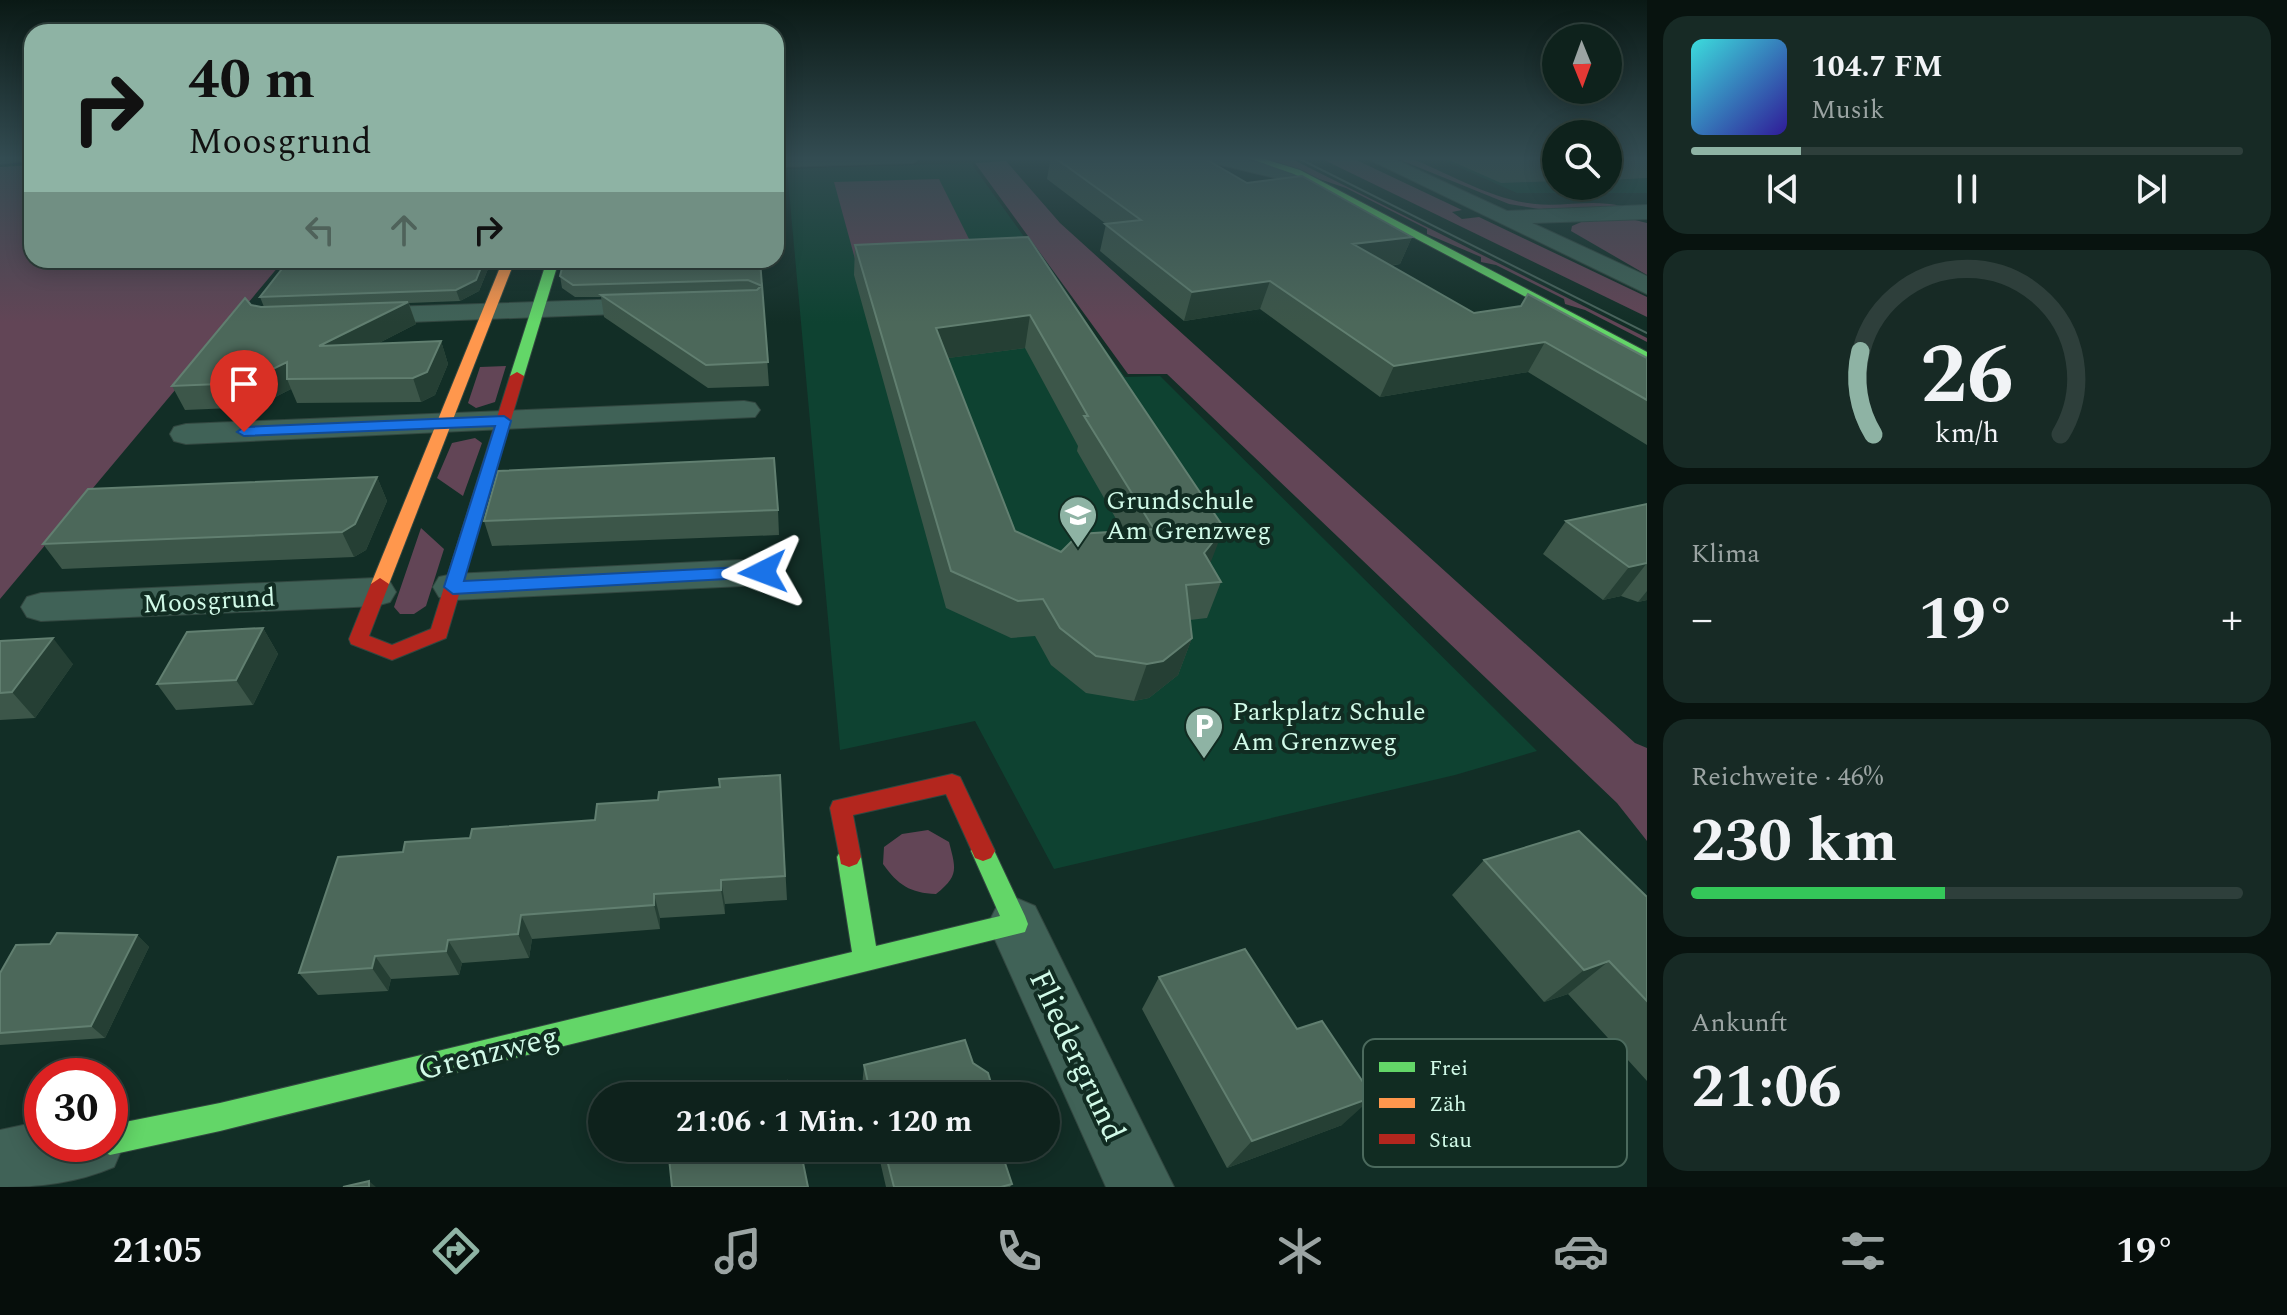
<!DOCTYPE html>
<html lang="de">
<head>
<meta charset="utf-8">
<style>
	body { margin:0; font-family:Spectral,serif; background:#172a25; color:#f1f3f6; height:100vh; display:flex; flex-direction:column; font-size:30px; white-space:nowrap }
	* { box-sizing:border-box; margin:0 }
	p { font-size:26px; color:#9ba4a3 }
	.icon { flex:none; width:44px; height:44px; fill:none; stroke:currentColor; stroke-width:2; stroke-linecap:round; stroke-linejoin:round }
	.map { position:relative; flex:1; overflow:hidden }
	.panel { display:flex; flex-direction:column; gap:16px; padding:16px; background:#08130f; width:640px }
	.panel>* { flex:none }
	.guide { position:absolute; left:24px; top:24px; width:760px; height:244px; border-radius:24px; box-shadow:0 4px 20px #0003,0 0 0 2px #2e3f3b; background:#8eb3a4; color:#111; overflow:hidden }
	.needle { width:52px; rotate:179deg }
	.fabs { position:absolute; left:1542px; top:24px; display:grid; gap:16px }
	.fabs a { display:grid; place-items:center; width:80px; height:80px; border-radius:50%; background:#0e221c; box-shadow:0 4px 20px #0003,0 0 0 2px #2e3f3b; font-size:40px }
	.speed { position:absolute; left:24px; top:1058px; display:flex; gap:16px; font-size:40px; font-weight:700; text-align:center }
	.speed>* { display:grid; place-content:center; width:104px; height:104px; border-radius:50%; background:#0e221c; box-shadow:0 4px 20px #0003,0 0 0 2px #2e3f3b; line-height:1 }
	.speed .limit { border:12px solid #d22; background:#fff; color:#111 }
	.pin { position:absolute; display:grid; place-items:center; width:68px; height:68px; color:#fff; margin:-82px -34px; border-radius:50% 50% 50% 0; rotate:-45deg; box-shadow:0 0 8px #0007 }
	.pin .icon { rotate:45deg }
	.me { position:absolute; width:88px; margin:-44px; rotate:267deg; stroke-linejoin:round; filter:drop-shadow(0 0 6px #0008) }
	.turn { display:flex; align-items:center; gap:28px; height:168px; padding:0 32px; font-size:36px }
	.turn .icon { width:104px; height:104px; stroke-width:2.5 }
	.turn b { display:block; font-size:56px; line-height:68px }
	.lanes { display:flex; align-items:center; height:76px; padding:0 32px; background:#0003; justify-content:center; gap:40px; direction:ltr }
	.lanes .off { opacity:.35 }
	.big { font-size:60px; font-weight:700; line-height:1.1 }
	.panel .tile { flex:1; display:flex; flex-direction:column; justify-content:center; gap:12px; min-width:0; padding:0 28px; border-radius:24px; background:#172a25 }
	.panel .dial { align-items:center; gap:0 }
	.dial svg { height:208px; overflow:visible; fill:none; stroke:#2e3f3b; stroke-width:7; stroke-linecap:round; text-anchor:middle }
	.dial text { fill:#f1f3f6; stroke:none }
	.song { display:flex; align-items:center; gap:24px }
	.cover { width:96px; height:96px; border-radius:12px; background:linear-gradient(135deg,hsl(180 70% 55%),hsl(250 70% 35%)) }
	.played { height:8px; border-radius:4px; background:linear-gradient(90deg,#8eb3a4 20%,#2e3f3b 20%) }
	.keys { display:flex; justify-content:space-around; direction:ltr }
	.heat { display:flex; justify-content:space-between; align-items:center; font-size:44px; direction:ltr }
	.charge { height:12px; border-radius:6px; background:linear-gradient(90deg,#34c759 46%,#2e3f3b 0) }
	.trip { position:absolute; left:588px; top:1082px; width:472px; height:80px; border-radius:40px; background:#0e221c; box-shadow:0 4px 20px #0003,0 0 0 2px #2e3f3b; font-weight:700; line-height:80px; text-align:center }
	.tab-bar { display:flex; height:128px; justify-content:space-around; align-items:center; background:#060e0b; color:#9ba4a3 }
	.tab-bar .icon { width:56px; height:56px }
	.tab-bar .selected { color:#8eb3a4 }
	.tab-bar b { font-size:36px; color:#f1f3f6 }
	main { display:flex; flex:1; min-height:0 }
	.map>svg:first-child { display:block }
	.built { fill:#0e4231 }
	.green { fill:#624556 }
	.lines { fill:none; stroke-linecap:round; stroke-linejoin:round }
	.stream { fill:#190f40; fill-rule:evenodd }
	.street-casing { stroke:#324740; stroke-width:2 }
	.fast-casing { stroke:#324740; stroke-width:2 }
	.slow-casing { stroke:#324740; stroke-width:2 }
	.jam-casing { stroke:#324740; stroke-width:2 }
	.street { fill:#406257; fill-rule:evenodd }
	.fast { fill:#63d668; fill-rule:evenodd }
	.slow { fill:#ff974d; fill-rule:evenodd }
	.jam { fill:#b3261e; fill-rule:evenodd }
	.tram { stroke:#49645c; stroke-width:2 }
	.wall { fill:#3c5649; fill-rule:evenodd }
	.shaded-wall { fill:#253f34 }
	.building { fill:#4c685a; stroke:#617f70; stroke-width:2; fill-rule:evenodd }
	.route { fill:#1a73e8; stroke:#114b97; stroke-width:2 }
	.labels { text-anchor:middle; stroke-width:8; stroke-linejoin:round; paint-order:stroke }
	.poi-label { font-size:26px; fill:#d1fae8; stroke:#112c22; text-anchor:start }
	.street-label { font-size:26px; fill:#d1fae8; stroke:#112c22 }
	.near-street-label { font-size:32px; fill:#d1fae8; stroke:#112c22 }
	.key { fill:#112c22; stroke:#4b6a5d; stroke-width:2 }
	.key-label { font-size:22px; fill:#d1fae8 }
</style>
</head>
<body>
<main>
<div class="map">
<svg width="1647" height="1187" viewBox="0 0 1647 1187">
	<rect width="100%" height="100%" fill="#122e26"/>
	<path class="built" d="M1436,157H1556V186H1608V157H1647V193H1517Z
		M971,163L1125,377L1160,376L1537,751L1455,775L1054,869L975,721L840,750L787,169Z"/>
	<path class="green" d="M1254,157H1288L1647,338V342L1585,310L1565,304L1564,299L1496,265L1481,262V257L1427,234V229L1346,188Z
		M1318,157H1350L1462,210L1452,212L1462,219L1479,217L1647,297V317Z
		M1393,157H1408C1448,173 1492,200 1535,204C1564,207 1592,199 1621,206L1539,209L1509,204Z
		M1006,161L1060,223L1635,743L1647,748V841L1617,803L1167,374H1128L975,163Z
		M32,165V260H284L0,599V167Z
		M939,179L977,255L855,259L834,182Z
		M1627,218L1647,223V275L1571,231L1572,226L1586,220Z
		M506,366L495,402L476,408L468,403L480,367Z
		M475,438L482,443L463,496L437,478L452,443Z
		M421,528L444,549L426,606L414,614H400L394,607Z
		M928,830L949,842C956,869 959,876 936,894C910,893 898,885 883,864L884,847L902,834Z"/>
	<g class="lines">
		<path class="stream" d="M32,159V163L0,165V161Z"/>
		<defs>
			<path id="street" d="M0,157H26L23,161L0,164Z
				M776,157H923L913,163L776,167Z
				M1201,157H1236L1303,173L1306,177L1296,183L1204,161Z
				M1364,157H1390L1507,211L1647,205V219L1532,223L1647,276V294Z
				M657,298L666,300L670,306L666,312L358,324L348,322L344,316L348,310L358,308Z
				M744,401L755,403L760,410L755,417L186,444L174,441L170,434L174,427L186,424Z
				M763,559L777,563L783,572L777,581L763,585L453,600L439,597L433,587L439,577L453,574Z
				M376,578L390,582L396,592L390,602L376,606L41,621L27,617L21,607L27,597L41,593Z
				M1016,898L1035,906L1174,1187H1106L988,924L997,906Z
				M110,1119L124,1144L114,1167C76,1183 40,1187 0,1187V1130L42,1121V1144H110Z"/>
			<path id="fast" d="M1245,157H1258L1300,170L1647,352V361L1294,174Z
				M547,260H559L524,376L517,380L512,379L510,376Z
				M983,841L991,844L1025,916L1028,924L1025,932L220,1131L110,1155L100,1150L97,1144H110V1125L220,1103L852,952L837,857L841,850L849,847L857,850L861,857L876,946L1000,916L971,851L975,844Z"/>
			<path id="slow" d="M503,260H515L389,584L380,590L374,588L371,584Z"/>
			<path id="jam" d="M517,372L524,376L446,638L392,660L351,644L349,639L371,584L380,578L389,584L369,636L392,645L431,629L510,376Z
				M952,774L960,777L995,851L991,858L983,861L975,858L946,794L853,815L861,857L857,864L849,867L841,864L830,808L833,801Z"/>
		</defs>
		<use href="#street" class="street-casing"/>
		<use href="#fast" class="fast-casing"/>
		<use href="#slow" class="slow-casing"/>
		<use href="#jam" class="jam-casing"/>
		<use href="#street" class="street"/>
		<use href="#fast" class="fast"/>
		<use href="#slow" class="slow"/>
		<use href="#jam" class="jam"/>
		<path class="tram" d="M1296,157L1647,333"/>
	</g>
	<path class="wall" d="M1051,157H1202L1247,183L1412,237L1400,264L1390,266L1474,313L1647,358V445L1528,372L1380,397L1260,309L1184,321L1100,251L1106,224L1047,179Z
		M1442,157H1556V181L1501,183Z
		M1608,157H1647V178L1608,180Z
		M1028,237L1221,582L1207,618L1190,620L1192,638L1178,675L1149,698L1134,701L1086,693L1051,665L1035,636L1011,638L946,608L854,275L855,245ZM1025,348L1078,446L1077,451L1123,531L1061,552L1015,531L948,358Z
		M289,260H486L488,269L479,291L460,301L409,303L416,324L377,344L441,341L448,364L435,395L421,402L297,403L291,389L256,407L185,410L172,386L264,307L260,297Z
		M760,260L769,386L708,388L604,317L601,297H575L562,288L560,276Z
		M377,477L387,501L366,550L354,557L62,569L43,544Z
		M1647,504V600L1638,602L1621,596L1603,600L1543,554L1566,521Z
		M778,510L779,535L492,546L484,521Z
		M263,628L278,654L253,705L176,710L157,684Z
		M0,641L73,664L35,718L0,720Z
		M780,775L787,900L725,904V914L660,918V929L532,939L529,958L462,963L459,975L391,979L388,991L318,995L299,973L403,852L470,838L595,820L658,800Z
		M1484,860L1647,897V1081L1568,994L1544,1002L1452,895Z
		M137,935L149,947L105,1038L0,1045V973L50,944Z
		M1159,977L1342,1125L1227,1168L1142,1009Z
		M973,1063L995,1096H864L862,1086L864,1065Z
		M877,1148H1000L1012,1184L1010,1187H886Z"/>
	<path class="shaded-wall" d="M1412,237L1400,264L1342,272L1353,244Z
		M484,260H486L488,269L479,291L460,301L456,290Z
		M1270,281L1260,309L1184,321L1192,292Z
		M408,302L416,324L328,369L319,346Z
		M1030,315L1025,348L933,360L936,328Z
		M441,341L448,364L435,395L421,402L413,378Z
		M1545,342L1528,372L1380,397L1394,366Z
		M287,362V379L291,389L256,407L244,383Z
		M377,477L387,501L366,550L354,557L342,532Z
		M1224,528L1210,564L1204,553Z
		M1647,563L1621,596L1603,600L1629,567Z
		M1647,591V600L1638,602Z
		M263,628L278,654L253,705L236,680Z
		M53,638L73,664L35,718L12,692Z
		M1192,638L1178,675L1149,698L1134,701L1147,664Z
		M721,880L725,904V914L721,890Z
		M654,894L660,918V929L654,905Z
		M521,915L532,939L529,958L518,934Z
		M137,935L149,947L105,1038L91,1026Z
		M448,940L462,963L459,975L446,951Z
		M375,956L391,979L388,991L372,968Z
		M1609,961L1568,994L1544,1002L1584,970Z
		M1373,1097L1342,1125L1227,1168L1252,1141Z
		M369,1181L376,1187H369Z"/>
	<path class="building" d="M1054,157H1202L1247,183L1302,176L1412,237L1353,244L1474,313L1521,306L1528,294L1647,358V400L1545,342L1394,366L1270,281L1192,292L1105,224L1141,220Z
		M1028,237L1224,528L1204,553L1221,582L1186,585L1192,638L1163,661L1147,664L1096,656L1060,628L1043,599L1018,601L951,571L855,245ZM1030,315L1088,416H1084L1154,529L1079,534L1061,552L1015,531L936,328Z
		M289,260H484L476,280L456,290L260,297Z
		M564,260H760L762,286L748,280L573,285L560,276Z
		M762,285L768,362L706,365L601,295L757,290Z
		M245,298L251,305L261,307L408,302L319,346L441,341L427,372L413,378L287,379V362L244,383L172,386Z
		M774,458L778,510L484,521L498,471Z
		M377,477L355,524L342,532L43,544L88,489Z
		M1647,504V563L1629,567L1566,521Z
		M263,628L236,680L157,684L187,632Z
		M53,638L12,692L0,693V641Z
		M780,775L785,876L721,880V890L654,894V905L521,915L518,934L448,940L446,951L375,956L372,968L299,973L338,857L403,852L405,842L470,838L472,829L595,820L597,804L658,800L659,792L720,787L719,779Z
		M1579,831L1647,897V1001L1609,961L1584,970L1484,860Z
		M57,933L137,935L91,1026L0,1033V973L16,945L50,944Z
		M1245,949L1297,1029L1322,1021L1373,1097L1252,1141L1159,977Z
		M965,1040L973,1063L988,1073L995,1096H871L864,1065Z
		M787,1081L790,1096H723Z
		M668,1148H800L808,1187H672Z
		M884,1148H1000L1012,1184L1001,1187H894Z
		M369,1181V1187H343Z"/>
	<linearGradient id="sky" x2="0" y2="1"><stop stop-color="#0a1915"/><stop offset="0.49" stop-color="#334c52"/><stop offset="1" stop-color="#334c52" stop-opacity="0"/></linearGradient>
	<rect width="1647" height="323" fill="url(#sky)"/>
	<path class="route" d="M504,416L511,421L464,581L763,566L772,572L763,577L453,594L444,587L495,426L244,436L237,432L244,427Z"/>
	<defs>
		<symbol id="school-pin" viewBox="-11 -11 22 30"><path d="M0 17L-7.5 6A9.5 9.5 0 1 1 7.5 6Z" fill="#8eb3a4" stroke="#112c22"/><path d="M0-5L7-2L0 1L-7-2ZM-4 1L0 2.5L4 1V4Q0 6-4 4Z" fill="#fff"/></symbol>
		<symbol id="parking-pin" viewBox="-11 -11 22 30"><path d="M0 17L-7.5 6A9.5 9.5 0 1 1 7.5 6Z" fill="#8eb3a4" stroke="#112c22"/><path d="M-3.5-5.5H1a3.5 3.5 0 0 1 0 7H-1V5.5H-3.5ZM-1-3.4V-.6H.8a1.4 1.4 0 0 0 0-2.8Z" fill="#fff"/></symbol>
	</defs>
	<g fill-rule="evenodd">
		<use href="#school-pin" x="1056" y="493" width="44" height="60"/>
		<use href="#parking-pin" x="1182" y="704" width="44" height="60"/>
	</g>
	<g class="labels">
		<g class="poi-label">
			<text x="1106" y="509">Grundschule<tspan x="1106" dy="30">Am Grenzweg</tspan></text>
			<text x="1232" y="720">Parkplatz Schule<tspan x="1232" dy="30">Am Grenzweg</tspan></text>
		</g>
		<g class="street-label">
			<text transform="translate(209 600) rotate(-3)" y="9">Moosgrund</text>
		</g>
		<g class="near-street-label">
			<text transform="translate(488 1052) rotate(-14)" y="11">Grenzweg</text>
			<text transform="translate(1078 1055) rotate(65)" y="11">Fliedergrund</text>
		</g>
	</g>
	<rect x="1363" y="1039" width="264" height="128" rx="12" class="key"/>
	<rect x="1379" y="1062" width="36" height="10" fill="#63d668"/>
	<rect x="1379" y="1098" width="36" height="10" fill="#ff974d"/>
	<rect x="1379" y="1134" width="36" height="10" fill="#b3261e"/>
	<g class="key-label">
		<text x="1429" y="1075">Frei</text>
		<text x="1429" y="1111">Zäh</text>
		<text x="1429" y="1147">Stau</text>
	</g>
</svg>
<div class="fabs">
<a><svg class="needle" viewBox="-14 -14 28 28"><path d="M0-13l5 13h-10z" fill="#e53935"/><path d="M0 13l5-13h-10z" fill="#9ba4a3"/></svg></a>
<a><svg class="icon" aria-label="search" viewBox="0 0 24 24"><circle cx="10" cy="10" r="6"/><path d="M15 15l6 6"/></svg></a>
</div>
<div class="speed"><div class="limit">30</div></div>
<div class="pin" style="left:244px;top:432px;background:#d93025"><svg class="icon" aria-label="arrive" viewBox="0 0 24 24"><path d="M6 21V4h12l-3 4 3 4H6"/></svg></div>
<svg class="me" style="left:763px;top:572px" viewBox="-20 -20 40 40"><path d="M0-17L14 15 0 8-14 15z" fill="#1a73e8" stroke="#fff" stroke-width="4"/></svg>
<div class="trip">21:06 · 1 Min. · 120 m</div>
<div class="guide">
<div class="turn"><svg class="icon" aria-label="right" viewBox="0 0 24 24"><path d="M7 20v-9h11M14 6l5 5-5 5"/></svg><div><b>40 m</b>Moosgrund</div></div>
<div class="lanes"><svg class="icon off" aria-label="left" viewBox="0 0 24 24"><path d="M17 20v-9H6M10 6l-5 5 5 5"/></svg><svg class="icon off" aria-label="ahead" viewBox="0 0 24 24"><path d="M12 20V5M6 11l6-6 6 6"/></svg><svg class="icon" aria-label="right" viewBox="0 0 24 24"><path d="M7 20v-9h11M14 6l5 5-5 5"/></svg></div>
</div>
</div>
<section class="panel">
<div class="tile">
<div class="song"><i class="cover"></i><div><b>104.7 FM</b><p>Musik</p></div></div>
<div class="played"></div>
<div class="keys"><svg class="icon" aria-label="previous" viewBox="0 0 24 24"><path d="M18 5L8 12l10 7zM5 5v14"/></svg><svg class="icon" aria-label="pause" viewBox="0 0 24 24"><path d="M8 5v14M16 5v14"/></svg><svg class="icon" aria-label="next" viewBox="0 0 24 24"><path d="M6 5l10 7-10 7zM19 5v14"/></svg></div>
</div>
<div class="tile dial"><svg viewBox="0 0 100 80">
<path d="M14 69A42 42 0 1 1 86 69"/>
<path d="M14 69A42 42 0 0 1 9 37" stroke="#8eb3a4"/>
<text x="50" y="56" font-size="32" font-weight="700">26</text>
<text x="50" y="72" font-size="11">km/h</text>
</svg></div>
<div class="tile"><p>Klima</p>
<div class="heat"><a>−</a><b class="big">19°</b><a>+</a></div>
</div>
<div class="tile"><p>Reichweite · 46%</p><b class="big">230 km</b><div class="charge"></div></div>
<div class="tile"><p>Ankunft</p><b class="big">21:06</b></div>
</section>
</main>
<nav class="tab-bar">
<b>21:05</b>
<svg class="icon selected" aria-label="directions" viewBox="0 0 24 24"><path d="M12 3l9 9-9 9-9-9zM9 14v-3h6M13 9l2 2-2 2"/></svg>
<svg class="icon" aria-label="music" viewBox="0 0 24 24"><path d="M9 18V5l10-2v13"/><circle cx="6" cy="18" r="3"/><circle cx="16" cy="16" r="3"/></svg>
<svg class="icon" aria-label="phone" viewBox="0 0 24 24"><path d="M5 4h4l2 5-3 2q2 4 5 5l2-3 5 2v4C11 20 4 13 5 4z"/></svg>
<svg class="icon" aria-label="climate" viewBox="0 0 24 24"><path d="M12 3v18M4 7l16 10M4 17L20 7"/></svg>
<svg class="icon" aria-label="car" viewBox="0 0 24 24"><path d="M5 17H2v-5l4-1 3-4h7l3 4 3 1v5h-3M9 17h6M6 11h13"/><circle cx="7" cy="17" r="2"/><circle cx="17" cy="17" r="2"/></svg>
<svg class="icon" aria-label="filters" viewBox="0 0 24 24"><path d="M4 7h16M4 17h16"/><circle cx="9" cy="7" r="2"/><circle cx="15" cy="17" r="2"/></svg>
<b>19°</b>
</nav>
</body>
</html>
